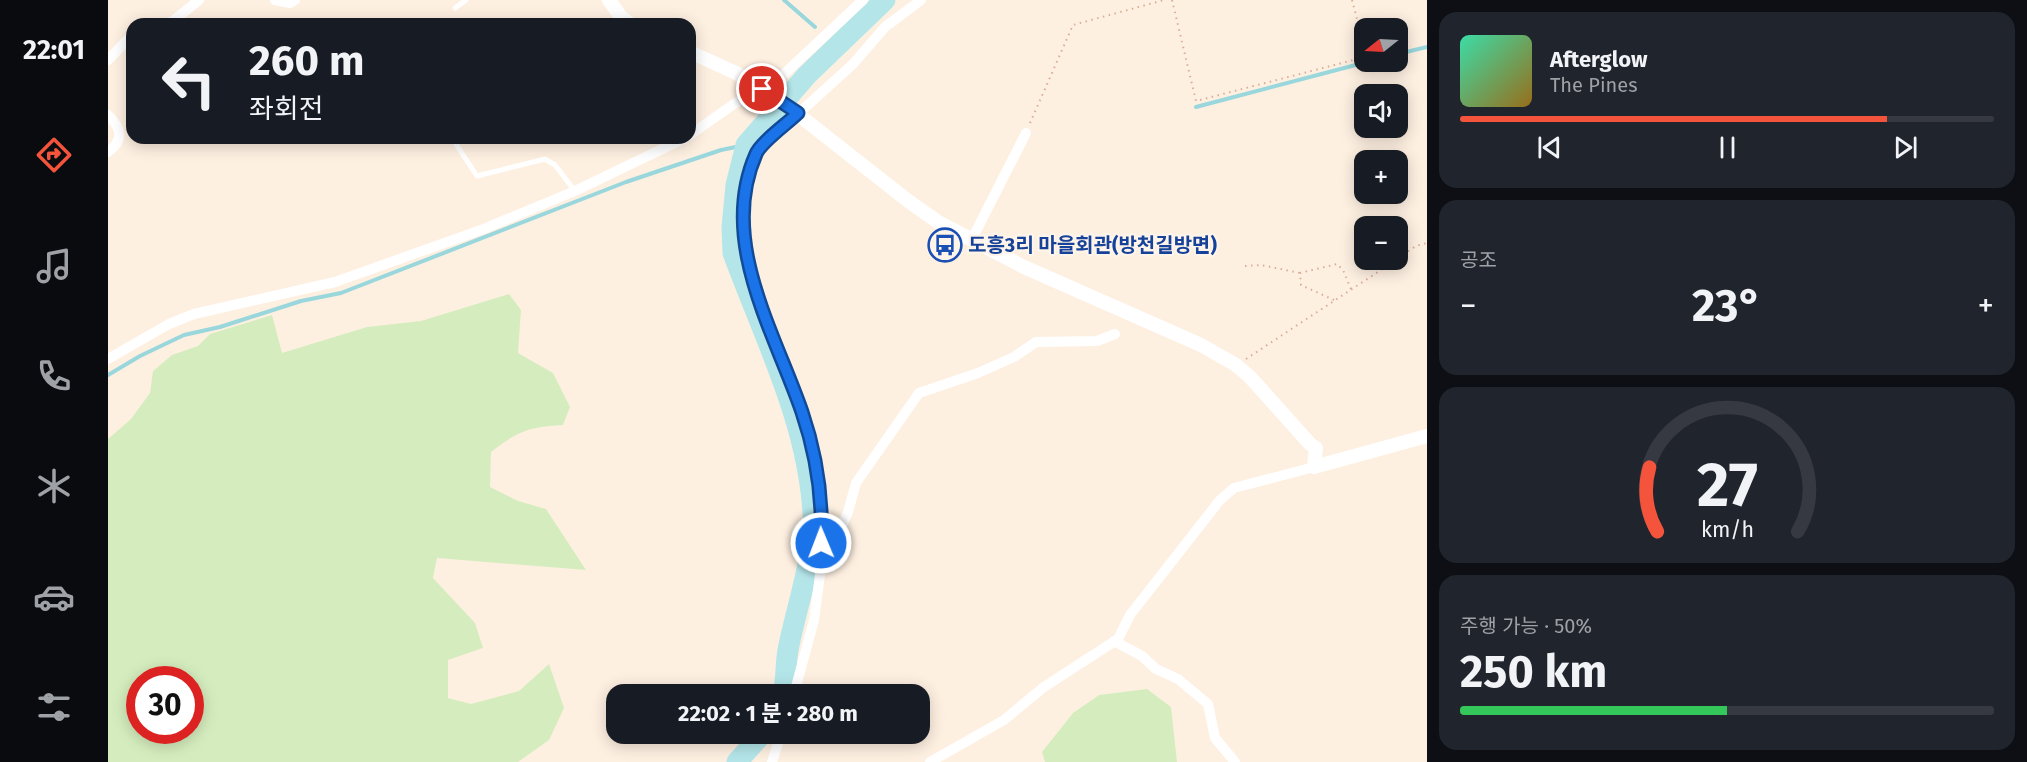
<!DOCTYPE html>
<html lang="ko">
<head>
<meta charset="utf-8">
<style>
	body { margin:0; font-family:"Fira Sans","Noto Sans KR",sans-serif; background:#20242c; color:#f1f3f6; height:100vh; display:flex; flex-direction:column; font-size:22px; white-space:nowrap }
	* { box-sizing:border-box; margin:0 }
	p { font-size:20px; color:#9ea1a6 }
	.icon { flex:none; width:33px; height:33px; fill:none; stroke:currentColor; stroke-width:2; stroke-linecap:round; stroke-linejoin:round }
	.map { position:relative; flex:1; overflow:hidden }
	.drawer { display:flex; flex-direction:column; gap:12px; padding:12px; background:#0d0f14; width:600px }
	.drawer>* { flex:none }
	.banner { position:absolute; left:18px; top:18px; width:570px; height:126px; border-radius:18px; box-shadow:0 3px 15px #0003; background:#171b24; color:#f1f3f6; overflow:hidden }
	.needle { width:39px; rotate:252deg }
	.fabs { position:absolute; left:1246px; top:18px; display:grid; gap:12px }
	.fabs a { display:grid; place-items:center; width:54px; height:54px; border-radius:12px; background:#171b24; box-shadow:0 3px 15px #0003; font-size:30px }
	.speed { position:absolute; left:18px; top:666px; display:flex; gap:12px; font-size:30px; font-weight:700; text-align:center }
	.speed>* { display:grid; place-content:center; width:78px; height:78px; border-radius:50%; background:#171b24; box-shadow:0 3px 15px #0003; line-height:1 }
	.speed .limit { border:9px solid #d22; background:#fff; color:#111 }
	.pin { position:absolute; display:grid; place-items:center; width:51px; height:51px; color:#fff; margin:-26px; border:3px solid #fff; border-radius:50%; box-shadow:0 2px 6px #0007 }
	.me { position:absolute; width:66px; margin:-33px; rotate:359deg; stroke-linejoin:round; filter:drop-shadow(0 0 4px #0008) }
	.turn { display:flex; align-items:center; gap:21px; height:126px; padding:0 24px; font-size:27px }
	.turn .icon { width:78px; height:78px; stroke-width:2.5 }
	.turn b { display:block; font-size:42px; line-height:51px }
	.big { font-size:45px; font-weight:700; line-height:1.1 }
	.drawer .tile { flex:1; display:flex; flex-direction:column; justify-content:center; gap:9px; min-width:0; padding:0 21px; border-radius:18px; background:#20242c }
	.drawer .dial { align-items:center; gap:0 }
	.dial svg { height:156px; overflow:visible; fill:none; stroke:#363941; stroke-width:7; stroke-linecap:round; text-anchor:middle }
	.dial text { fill:#f1f3f6; stroke:none }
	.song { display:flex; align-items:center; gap:18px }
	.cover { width:72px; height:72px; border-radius:9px; background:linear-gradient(135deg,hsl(160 70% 55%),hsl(40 70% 35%)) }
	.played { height:6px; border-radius:3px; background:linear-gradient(90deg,#f3543b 80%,#363941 80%) }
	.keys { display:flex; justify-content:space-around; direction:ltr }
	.heat { display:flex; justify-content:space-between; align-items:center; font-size:33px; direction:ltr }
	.charge { height:9px; border-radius:4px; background:linear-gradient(90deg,#34c759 50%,#363941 0) }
	.trip { position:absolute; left:498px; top:684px; width:324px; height:60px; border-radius:18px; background:#171b24; box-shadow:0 3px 15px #0003; font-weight:700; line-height:60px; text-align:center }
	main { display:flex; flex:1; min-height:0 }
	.tab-bar { display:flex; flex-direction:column; width:108px; justify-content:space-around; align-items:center; background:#090b0e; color:#9ea1a6 }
	.tab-bar .icon { width:42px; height:42px }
	.tab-bar .selected { color:#f3543b }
	.tab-bar b { font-size:27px; color:#f1f3f6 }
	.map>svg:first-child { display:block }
	.green { fill:#d5edbe; fill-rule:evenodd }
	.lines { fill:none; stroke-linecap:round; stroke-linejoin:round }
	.stream { stroke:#99d7dc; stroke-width:4 }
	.river { stroke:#b4e6e9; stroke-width:21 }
	.path { stroke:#dbad99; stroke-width:2; stroke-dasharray:1.5 4.5; stroke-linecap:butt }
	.service { stroke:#fff; stroke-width:5 }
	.minor { stroke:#fff; stroke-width:10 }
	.tertiary { stroke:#fff; stroke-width:14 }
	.route-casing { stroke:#114b97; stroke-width:15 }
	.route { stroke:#1a73e8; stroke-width:10 }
	.labels { text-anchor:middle; stroke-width:4.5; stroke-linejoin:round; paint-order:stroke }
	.transit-label { font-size:20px; font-weight:bold; fill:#164399; stroke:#fff4e9; text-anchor:start }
</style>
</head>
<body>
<main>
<nav class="tab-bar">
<b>22:01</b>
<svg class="icon selected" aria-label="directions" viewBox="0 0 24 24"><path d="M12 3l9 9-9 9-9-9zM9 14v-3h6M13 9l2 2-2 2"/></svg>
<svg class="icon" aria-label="music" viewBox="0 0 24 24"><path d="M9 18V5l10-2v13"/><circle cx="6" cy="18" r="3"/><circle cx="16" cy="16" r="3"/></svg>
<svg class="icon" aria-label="phone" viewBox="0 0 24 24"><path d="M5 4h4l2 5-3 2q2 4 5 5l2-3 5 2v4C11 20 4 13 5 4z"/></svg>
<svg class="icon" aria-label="climate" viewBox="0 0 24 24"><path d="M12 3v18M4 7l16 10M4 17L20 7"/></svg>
<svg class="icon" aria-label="car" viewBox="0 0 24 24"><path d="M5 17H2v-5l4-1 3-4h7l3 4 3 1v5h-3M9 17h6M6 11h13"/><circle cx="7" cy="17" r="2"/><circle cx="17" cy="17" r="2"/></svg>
<svg class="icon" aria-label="filters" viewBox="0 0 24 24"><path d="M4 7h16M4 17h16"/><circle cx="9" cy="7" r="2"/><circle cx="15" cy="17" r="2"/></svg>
</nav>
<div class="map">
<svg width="1319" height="762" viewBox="0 0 1319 762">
	<rect width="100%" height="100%" fill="#fef0e1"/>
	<path class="green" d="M401,294L413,310L410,353L445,373L462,407L455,425C421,427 410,431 383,452L382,487L410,501L438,509L478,570L329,558L325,578L367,623L375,648L340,660V698L363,704L411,691L441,664L456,708L441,740L410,762H0V439L23,419L42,393L45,371L64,355L90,346L102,334L164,315L174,353L259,327L313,321ZM32,680H82V730H32Z
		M1039,689L1063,707L1069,762H937L934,752L965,713L991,695Z"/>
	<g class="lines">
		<path class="stream" d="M676,0L707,27
			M1290,54L1319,47
			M1088,107L1259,62
			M0,375L32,356L76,335L112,327L193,301L233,293L518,182L613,150L638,145"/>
		<path class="river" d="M675,694C679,678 677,662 681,645C689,606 707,553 705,514C700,422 656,338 625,253L624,227L628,185L638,145L699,75L777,0
			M629,762L654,734"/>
		<path class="path" d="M1064,0L1088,101L1257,57
			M1244,0L1257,50
			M922,123L965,25L1056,0
			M1290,258L1308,246L1319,243
			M1137,266L1153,265L1192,273
			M1226,300L1193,285L1192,273L1229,264L1235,270L1243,289
			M1138,359L1288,260"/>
		<path class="service" d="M347,8L358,0
			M344,138L369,176L437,159L447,165L467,191"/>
		<path class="minor" d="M167,0L182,3L187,0
			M56,24L65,21L91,0
			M0,60L24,35
			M659,90L755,0
			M0,115C13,128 17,139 0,152
			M582,135L626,104L654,89
			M864,239L918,133
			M0,359L61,324L86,314L227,282L373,230L467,191L577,138
			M715,568L740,512L748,483L811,393L870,373L906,357L928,342L989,341L1007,334
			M1006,641L1034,656L1048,669L1070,679L1100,704L1107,738L1127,762
			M686,694L706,620L712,575L714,526L710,479L695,415L653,303L640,261L633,215L648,152L745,64L777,27L813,0
			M664,762L673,734
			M822,762L896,720L936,687L1010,639L1022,615L1112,500L1126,488L1206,467"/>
		<path class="tertiary" d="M501,0L513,17L522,24
			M582,52L628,73L659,90L799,200L830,222L916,267L1093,345L1128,365L1142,377L1202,444L1208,448L1206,467L1319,436"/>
	</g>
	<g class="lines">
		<defs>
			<path id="route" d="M654,89L690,113C680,123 653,142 648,154C610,240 666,331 694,412C708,453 715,499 713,543"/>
		</defs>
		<use href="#route" class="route-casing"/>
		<use href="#route" class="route"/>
	</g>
	<defs>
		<symbol id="bus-ring" viewBox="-11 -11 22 22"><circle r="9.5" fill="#fff4e9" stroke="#1a4fb4" stroke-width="1.5"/><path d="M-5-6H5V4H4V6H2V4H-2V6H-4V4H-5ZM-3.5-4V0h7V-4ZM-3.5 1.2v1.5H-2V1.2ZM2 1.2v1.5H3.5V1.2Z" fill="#1a4fb4"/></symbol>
	</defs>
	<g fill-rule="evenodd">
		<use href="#bus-ring" x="818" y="226" width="38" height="38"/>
	</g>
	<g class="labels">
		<g class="transit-label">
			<text x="860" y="252">도흥3리 마을회관(방천길방면)</text>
		</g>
	</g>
</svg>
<div class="fabs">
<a><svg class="needle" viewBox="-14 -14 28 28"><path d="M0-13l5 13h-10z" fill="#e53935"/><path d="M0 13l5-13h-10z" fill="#9ea1a6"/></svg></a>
<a><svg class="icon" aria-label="sound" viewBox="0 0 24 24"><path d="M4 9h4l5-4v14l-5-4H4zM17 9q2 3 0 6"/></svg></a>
<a>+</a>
<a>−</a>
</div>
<div class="speed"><div class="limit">30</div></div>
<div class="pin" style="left:654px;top:89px;background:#d93025"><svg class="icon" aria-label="arrive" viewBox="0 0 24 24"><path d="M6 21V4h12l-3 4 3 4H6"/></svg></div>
<svg class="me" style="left:713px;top:543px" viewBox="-20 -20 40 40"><circle r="17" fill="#1a73e8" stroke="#fff" stroke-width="3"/><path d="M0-11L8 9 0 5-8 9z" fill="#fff"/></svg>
<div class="trip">22:02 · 1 분 · 280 m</div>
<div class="banner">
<div class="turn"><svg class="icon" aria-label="left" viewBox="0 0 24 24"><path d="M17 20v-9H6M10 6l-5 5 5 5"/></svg><div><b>260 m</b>좌회전</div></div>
</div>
</div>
<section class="drawer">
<div class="tile">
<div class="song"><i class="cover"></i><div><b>Afterglow</b><p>The Pines</p></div></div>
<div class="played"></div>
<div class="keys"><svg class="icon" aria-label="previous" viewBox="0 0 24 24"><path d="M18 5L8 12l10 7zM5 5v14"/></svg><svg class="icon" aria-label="pause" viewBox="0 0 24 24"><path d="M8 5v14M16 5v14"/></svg><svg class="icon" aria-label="next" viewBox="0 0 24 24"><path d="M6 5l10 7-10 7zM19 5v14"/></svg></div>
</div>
<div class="tile"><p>공조</p>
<div class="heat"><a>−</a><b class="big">23°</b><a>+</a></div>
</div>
<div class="tile dial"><svg viewBox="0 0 100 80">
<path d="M14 69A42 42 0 1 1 86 69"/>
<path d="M14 69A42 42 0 0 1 10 36" stroke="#f3543b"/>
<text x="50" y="56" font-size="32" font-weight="700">27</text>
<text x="50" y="72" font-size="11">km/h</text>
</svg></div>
<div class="tile"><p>주행 가능 · 50%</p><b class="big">250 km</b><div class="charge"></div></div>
</section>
</main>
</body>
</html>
